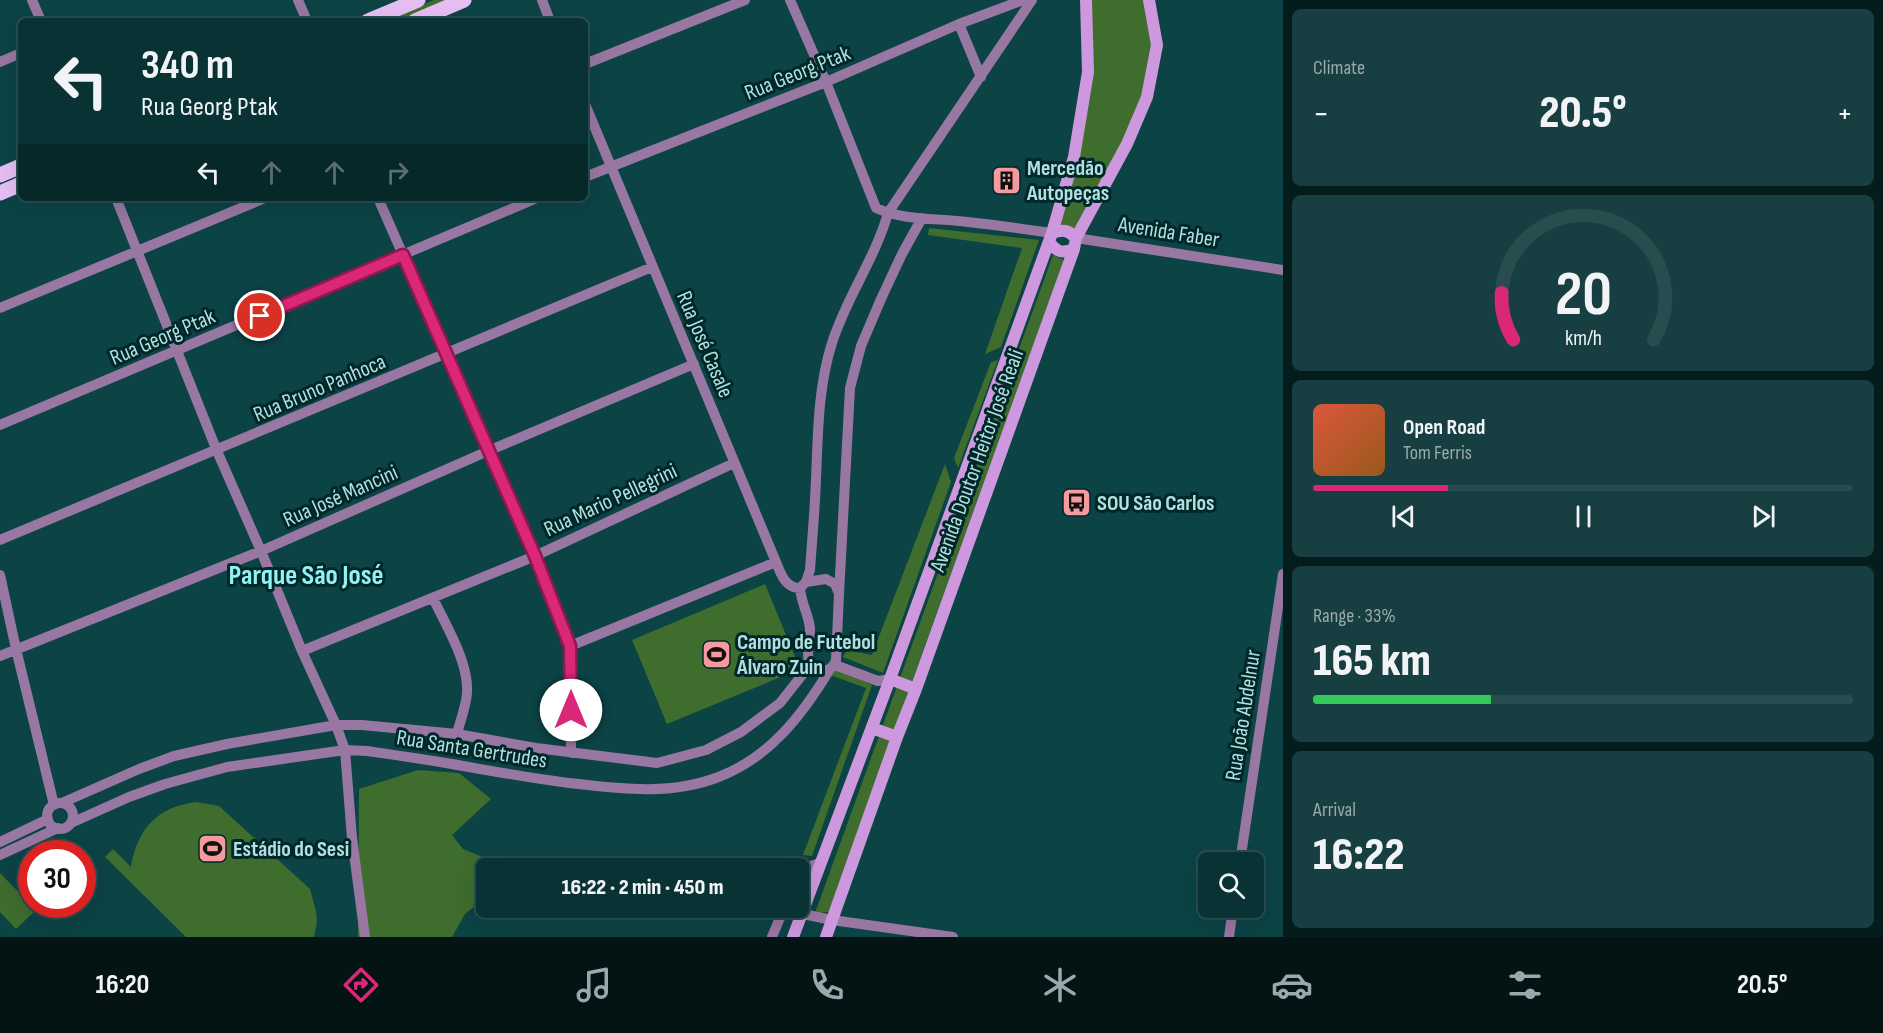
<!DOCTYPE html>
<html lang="en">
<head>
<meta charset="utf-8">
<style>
	body { margin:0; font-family:"Sofia Sans Condensed",sans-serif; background:#173e40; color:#f1f3f6; height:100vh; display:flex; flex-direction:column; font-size:22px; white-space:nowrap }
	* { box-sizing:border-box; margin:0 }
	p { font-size:20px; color:#99aaac }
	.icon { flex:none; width:33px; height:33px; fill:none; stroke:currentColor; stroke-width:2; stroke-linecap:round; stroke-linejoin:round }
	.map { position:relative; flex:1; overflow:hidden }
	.details { display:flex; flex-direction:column; gap:9px; padding:9px; background:#051c1d; width:600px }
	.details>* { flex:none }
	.top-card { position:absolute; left:18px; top:18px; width:570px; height:183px; border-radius:9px; box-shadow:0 6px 24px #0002,0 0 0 2px #294d4f; background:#093234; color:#f1f3f6; overflow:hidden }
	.fabs { position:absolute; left:1198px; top:852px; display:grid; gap:12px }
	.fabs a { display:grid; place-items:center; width:66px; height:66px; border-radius:9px; background:#093234; box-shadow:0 6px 24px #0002,0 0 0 2px #294d4f; font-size:30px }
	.speed { position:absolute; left:18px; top:840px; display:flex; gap:12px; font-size:30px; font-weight:700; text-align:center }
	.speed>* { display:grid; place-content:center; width:78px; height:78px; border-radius:50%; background:#093234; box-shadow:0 6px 24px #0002,0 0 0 2px #294d4f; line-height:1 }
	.speed .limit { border:9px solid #d22; background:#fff; color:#111 }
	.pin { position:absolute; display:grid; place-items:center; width:51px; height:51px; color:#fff; margin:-26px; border:3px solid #fff; border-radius:50%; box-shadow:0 2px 6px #0007 }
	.me { position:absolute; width:66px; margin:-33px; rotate:0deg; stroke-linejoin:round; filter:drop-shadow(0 0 4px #0008) }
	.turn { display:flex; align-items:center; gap:21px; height:126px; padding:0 24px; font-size:27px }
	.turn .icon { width:78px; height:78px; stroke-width:2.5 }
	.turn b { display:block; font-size:42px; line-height:51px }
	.lanes { display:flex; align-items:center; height:57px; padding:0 24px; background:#0003; justify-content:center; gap:30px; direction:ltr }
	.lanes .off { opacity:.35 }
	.big { font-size:45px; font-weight:800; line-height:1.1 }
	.details .widget { flex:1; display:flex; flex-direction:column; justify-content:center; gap:9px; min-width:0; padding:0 21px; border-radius:9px; background:#173e40 }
	.details .dial { align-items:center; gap:0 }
	.dial svg { height:156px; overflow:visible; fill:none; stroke:#294d4f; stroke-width:7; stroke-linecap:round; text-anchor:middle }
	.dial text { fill:#f1f3f6; stroke:none }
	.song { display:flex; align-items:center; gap:18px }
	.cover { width:72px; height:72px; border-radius:9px; background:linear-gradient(135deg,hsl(10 70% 55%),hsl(30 70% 35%)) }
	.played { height:6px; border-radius:3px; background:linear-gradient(90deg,#db2777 25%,#294d4f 25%) }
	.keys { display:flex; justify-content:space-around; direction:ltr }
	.heat { display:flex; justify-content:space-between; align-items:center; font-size:33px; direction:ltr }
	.charge { height:9px; border-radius:4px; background:linear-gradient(90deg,#34c759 33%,#294d4f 0) }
	.trip { position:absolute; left:476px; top:858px; width:333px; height:60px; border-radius:9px; background:#093234; box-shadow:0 6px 24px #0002,0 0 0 2px #294d4f; font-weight:800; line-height:60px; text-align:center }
	.tab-bar { display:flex; height:96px; justify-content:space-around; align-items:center; background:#041415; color:#99aaac }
	.tab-bar .icon { width:42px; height:42px }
	.tab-bar .current { color:#db2777 }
	.tab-bar b { font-size:27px; color:#f1f3f6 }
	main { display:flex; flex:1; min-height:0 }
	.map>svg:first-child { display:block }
	.green { fill:#3f6d2e }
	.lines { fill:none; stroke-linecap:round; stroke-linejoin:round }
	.minor { stroke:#9977a3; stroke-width:10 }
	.secondary { stroke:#ce98de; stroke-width:12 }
	.primary { stroke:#e7bef4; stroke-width:15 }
	.route-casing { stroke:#8e194d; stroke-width:15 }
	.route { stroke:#db2777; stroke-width:10 }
	.labels { text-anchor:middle; stroke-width:6; stroke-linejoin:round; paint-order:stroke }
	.street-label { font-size:22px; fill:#b3dfe0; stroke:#002829 }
	.poi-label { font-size:22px; font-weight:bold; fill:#b3dfe0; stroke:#002829; text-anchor:start }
	.district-label { font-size:28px; font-weight:bold; fill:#92f1f4; stroke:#002829 }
</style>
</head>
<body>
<main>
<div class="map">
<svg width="1283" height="937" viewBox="0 0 1283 937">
	<rect width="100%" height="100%" fill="#0c4345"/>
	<path class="green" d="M434,0H449L398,21H383Z
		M1087,0H1148L1155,45L1146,97L1076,236L1054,230L1090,72Z
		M929,228L1039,240L1001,347L985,354L1022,248L928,235Z
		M1053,255L1064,260L829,912L815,913Z
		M998,360L958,468L954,458L991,362Z
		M945,464L951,482L883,673L843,657L847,650L872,655Z
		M765,584L800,669L667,724L632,640Z
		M836,668L872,685L812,856L803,855L866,688L830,675Z
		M418,770L459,773L491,799L452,835L463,849L492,861L491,868H486V897L465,914L452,937H358L359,789Z
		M197,802L219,806L310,889L316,911L317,922L314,937H186L105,857L113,849L131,867C137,829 158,806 197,802Z
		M810,869L798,905V886L804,872Z
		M0,873L36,910L16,929L0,912Z"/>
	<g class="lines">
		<path class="minor" d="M32,0L41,21
			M298,0L307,21
			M542,0L550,21
			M790,0L826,82L876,208C904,221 938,218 968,222C996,225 1024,229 1052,233
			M959,24L981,77
			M0,62L21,53
			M585,64L745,0
			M585,104L776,562C781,574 785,588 800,588
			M585,177L826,82L959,24L1023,0
			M116,198L217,451L261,551L302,651L336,725L345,750L352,838L365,937
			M378,198L535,556L570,646L571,753
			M1076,238L1283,270
			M0,308L265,198
			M0,425L537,198
			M0,540L652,267
			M0,575L16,649L54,805
			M826,579L835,584L839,594L836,660C832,673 814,676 809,662C806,652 810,640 810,629C809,615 801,603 800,588L806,582Z
			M806,582L810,570C812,540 815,509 816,479C818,433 818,387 832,343C846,298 875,259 888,213L1032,0
			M839,594L850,388L861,346L881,299L902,254L922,218
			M433,598C446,626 469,662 467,693C466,707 460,721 457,734
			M570,646L776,562
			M302,651L535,556L734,463
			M0,656L261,551L488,451L694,364
			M835,665L878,681L890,679
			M64,802L139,769L174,756L227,744L336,725H362L457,734L536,748L657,763L706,750L741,732L780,703L810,665
			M47 816a13 13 0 1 1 26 0a13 13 0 1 1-26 0Z
			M71,823L129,797L165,784L227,767L345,750L367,751C395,755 424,759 452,764C491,771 529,778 569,783C620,789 672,796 721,776C771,756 803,714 830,669
			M0,842L48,819
			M0,855L58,828
			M1240,862L1283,574
			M798,870L820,863
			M803,914L832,920L953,937
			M772,937L784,908
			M1229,937L1233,908"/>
		<path class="secondary" d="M1052,233C1063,229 1068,230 1076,238
			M1049,242C1057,252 1062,254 1074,249
			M890,679L916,689
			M872,728L897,737
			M793,937L890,679L1052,233L1074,157L1088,72L1086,0
			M826,937L897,737L916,689L1074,249L1076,238L1127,144L1147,97L1157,45L1149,0"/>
		<path class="primary" d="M368,21L418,0
			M415,21L464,0
			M0,175L21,166
			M0,193L21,184"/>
	</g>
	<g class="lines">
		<defs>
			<path id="route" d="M260,316L403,255L535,556L570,646L571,710"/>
		</defs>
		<use href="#route" class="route-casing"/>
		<use href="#route" class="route"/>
	</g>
	<defs>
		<symbol id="building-square" viewBox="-11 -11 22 22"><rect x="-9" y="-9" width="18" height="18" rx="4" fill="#f59b9d" stroke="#002829"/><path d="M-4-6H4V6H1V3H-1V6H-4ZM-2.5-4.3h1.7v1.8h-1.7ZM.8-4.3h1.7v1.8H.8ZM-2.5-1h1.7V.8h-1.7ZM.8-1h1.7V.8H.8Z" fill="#111"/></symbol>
		<symbol id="bus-square" viewBox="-11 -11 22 22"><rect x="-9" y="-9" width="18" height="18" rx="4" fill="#f59b9d" stroke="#002829"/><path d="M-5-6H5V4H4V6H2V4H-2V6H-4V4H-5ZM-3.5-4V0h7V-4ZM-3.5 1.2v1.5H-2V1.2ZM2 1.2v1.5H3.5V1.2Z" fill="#111"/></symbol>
		<symbol id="stadium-square" viewBox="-11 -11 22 22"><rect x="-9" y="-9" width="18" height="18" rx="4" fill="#f59b9d" stroke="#002829"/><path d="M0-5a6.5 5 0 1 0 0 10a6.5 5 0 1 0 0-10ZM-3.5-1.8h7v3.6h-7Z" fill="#111"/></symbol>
	</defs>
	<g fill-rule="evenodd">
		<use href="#building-square" x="990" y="164" width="33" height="33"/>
		<use href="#bus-square" x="1060" y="486" width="33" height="33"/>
		<use href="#stadium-square" x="700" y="638" width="33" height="33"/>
		<use href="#stadium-square" x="196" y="832" width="33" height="33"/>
	</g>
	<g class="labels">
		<g class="street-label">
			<text transform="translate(797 72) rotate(-22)" y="8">Rua Georg Ptak</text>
			<text transform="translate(1169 231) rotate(9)" y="8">Avenida Faber</text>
			<text transform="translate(162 336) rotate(-23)" y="8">Rua Georg Ptak</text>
			<text transform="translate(706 344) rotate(67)" y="8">Rua José Casale</text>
			<text transform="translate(319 387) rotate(-23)" y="8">Rua Bruno Panhoca</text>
			<text transform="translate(976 460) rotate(-70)" y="8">Avenida Doutor Heitor José Reali</text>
			<text transform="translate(340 495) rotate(-24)" y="8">Rua José Mancini</text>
			<text transform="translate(610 499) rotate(-25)" y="8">Rua Mario Pellegrini</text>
			<text transform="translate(1242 715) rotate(-81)" y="8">Rua João Abdelnur</text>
			<text transform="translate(472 748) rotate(9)" y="8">Rua Santa Gertrudes</text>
		</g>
		<g class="poi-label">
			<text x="1027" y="175">Mercedão<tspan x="1027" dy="25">Autopeças</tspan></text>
			<text x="1097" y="510">SOU São Carlos</text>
			<text x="737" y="649">Campo de Futebol<tspan x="737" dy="25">Álvaro Zuin</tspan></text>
			<text x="233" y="856">Estádio do Sesi</text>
		</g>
		<g class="district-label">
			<text x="306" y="584">Parque São José</text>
		</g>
	</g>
</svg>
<div class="fabs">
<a><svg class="icon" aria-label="search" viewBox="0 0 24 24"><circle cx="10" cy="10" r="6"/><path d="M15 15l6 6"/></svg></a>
</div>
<div class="speed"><div class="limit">30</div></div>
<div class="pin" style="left:260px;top:316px;background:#d93025"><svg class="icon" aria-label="arrive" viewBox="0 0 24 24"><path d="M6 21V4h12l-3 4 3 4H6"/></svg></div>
<svg class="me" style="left:571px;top:710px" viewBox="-20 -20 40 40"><circle r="19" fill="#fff"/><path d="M0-13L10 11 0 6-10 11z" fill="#db2777"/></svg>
<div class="trip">16:22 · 2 min · 450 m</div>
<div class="top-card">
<div class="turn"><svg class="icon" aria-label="left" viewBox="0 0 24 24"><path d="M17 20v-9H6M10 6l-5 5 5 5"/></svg><div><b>340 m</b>Rua Georg Ptak</div></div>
<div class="lanes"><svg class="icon" aria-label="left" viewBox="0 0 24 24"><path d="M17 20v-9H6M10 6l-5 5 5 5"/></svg><svg class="icon off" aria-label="ahead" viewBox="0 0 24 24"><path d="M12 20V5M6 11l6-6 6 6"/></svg><svg class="icon off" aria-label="ahead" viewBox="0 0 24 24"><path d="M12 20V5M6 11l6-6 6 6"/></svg><svg class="icon off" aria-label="right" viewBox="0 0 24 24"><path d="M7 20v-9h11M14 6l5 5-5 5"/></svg></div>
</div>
</div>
<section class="details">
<div class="widget"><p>Climate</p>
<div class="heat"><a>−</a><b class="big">20.5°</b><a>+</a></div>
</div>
<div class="widget dial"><svg viewBox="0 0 100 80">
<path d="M14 69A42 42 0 1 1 86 69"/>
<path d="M14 69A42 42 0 0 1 8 45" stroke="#db2777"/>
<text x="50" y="56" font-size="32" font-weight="700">20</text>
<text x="50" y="72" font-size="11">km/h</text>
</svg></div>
<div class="widget">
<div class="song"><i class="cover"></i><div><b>Open Road</b><p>Tom Ferris</p></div></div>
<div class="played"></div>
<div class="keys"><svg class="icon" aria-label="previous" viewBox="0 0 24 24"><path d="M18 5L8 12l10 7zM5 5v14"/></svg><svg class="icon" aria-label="pause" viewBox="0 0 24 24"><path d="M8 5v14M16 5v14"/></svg><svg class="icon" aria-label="next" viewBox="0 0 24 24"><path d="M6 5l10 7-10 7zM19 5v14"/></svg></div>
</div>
<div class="widget"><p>Range · 33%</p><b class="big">165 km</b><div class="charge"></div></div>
<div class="widget"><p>Arrival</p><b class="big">16:22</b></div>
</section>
</main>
<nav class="tab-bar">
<b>16:20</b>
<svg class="icon current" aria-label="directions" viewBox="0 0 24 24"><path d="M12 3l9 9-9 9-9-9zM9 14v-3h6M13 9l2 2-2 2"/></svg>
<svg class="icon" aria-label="music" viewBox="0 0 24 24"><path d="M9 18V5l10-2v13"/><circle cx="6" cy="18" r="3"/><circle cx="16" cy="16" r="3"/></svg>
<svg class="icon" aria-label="phone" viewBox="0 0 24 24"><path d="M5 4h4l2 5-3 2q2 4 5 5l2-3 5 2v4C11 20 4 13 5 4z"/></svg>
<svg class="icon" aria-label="climate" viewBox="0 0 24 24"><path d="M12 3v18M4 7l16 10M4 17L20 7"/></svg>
<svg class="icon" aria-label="car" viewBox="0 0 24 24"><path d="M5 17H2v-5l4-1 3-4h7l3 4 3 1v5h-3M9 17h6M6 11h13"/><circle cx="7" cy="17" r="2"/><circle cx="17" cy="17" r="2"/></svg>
<svg class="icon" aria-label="filters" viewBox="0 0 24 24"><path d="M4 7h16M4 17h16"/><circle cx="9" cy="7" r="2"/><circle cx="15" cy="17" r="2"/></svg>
<b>20.5°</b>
</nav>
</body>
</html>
